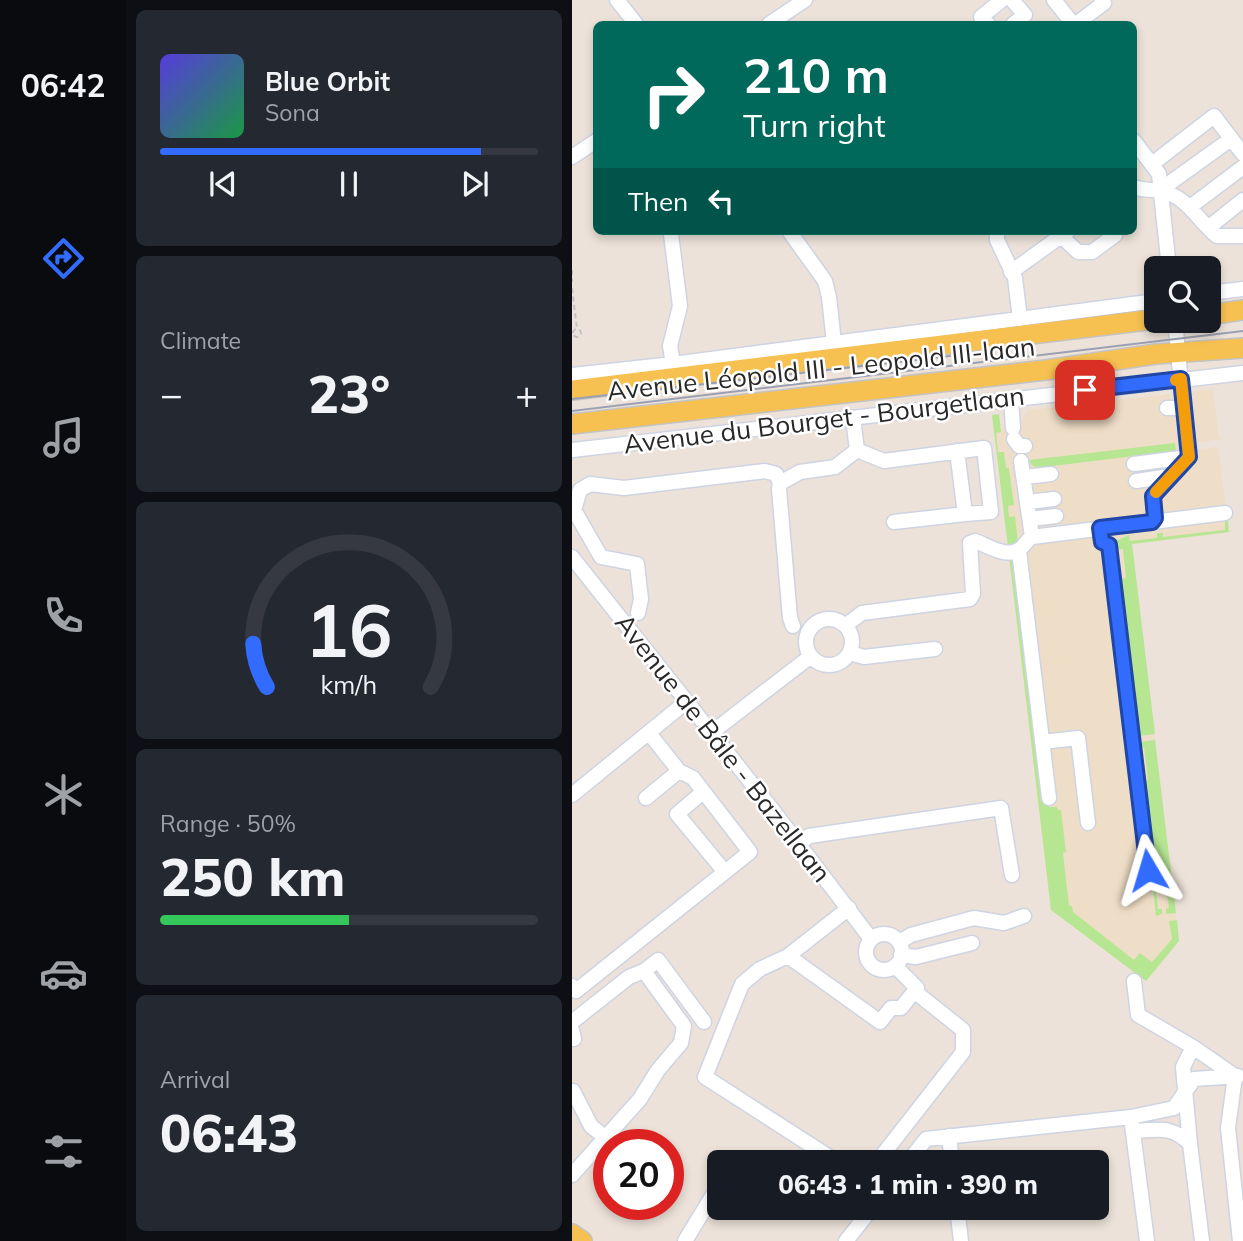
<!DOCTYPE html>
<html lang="en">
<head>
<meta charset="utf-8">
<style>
	body { margin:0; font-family:Mulish,sans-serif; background:#242831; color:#f1f3f6; height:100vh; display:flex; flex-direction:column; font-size:26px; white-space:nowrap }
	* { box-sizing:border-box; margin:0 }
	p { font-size:23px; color:#9ea1a6 }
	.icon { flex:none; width:38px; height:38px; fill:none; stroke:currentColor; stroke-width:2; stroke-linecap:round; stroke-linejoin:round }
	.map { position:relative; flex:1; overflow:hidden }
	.panel { display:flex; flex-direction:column; gap:10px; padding:10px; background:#0d0f14; width:446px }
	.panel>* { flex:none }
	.hud { position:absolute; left:21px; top:21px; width:544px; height:214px; border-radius:10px; box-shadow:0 4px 10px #0003; background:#00695c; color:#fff; overflow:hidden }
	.fabs { position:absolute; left:572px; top:256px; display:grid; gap:14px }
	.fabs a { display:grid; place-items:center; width:77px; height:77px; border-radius:10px; background:#171b24; box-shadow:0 4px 10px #0003; font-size:35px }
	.speed { position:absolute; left:21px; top:1129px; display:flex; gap:14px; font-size:35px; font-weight:700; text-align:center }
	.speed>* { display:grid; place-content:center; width:91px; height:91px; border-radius:50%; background:#171b24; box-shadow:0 4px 10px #0003; line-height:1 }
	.speed .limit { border:10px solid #d22; background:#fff; color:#111 }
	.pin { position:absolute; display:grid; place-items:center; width:60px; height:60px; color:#fff; margin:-30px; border-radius:14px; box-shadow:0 4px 10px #0006 }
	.me { position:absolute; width:77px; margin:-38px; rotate:353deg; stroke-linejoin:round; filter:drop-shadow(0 0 5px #0008) }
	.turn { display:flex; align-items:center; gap:24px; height:147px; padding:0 35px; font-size:32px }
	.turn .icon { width:91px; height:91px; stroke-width:2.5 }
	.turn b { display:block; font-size:49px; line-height:60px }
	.then { display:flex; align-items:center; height:66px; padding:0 35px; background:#0003; gap:14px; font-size:26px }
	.big { font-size:52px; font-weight:800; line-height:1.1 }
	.panel .tile { flex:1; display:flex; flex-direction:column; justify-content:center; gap:10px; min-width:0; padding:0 24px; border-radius:10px; background:#242831 }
	.panel .dial { align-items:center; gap:0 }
	.dial svg { height:182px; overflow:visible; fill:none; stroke:#363941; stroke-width:7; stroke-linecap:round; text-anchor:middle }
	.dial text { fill:#f1f3f6; stroke:none }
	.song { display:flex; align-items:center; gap:21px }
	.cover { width:84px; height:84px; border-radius:10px; background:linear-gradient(135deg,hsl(250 70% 55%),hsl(140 70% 35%)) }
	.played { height:7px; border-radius:4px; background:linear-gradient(90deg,#326cff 85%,#363941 85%) }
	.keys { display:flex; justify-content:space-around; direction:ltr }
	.heat { display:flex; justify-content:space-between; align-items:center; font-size:38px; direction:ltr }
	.charge { height:10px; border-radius:5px; background:linear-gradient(90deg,#34c759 50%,#363941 0) }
	.trip { position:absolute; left:135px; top:1150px; width:402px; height:70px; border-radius:10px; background:#171b24; box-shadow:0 4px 10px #0003; font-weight:800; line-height:70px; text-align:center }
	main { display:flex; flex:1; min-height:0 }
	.menu { display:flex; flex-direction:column; width:126px; justify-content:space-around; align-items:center; background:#090b0e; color:#9ea1a6 }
	.menu .icon { width:49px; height:49px }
	.menu .selected { color:#326cff }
	.menu b { font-size:32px; color:#f1f3f6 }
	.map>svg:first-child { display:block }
	.education { fill:#efdec7 }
	.green { fill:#b6e692 }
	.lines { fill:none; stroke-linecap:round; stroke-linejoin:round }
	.minor-casing { stroke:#ced4e2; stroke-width:17 }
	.major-casing { stroke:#c3c3c3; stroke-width:22 }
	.path { stroke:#c3c3c3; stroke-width:2; stroke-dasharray:5 3.5; stroke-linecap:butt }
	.minor { stroke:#fff; stroke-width:14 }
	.major { stroke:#f7c152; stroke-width:19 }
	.tram { stroke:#9ba1b4; stroke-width:2 }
	.route-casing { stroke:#2046a6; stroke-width:18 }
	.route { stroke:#326cff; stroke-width:12 }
	.slow { stroke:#f59e0b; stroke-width:12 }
	.labels { text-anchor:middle; stroke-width:5; stroke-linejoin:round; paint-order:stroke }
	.street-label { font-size:26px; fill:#282828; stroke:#fff }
</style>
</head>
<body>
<main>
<nav class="menu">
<b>06:42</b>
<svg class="icon selected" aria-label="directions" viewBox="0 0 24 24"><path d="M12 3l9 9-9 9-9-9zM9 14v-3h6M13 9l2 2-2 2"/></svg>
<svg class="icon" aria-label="music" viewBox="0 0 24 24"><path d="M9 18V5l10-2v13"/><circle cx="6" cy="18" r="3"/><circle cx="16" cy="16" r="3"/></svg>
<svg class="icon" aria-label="phone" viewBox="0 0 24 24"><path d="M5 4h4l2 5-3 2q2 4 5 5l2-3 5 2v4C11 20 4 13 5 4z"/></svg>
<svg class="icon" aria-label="climate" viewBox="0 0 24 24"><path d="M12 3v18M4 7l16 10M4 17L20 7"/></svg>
<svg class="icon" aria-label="car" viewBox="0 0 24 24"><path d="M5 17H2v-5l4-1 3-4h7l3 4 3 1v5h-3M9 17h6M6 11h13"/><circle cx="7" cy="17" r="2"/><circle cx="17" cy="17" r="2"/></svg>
<svg class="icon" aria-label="filters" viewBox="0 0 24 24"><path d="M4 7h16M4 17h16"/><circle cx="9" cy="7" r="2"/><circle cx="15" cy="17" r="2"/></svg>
</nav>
<section class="panel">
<div class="tile">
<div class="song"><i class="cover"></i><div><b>Blue Orbit</b><p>Sona</p></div></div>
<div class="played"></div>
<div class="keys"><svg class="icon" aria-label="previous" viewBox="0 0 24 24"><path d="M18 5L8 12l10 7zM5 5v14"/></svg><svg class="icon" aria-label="pause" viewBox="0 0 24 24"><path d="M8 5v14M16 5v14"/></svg><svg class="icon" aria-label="next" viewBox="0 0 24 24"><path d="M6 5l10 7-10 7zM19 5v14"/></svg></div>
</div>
<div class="tile"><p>Climate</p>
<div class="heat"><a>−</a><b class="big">23°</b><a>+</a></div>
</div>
<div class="tile dial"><svg viewBox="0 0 100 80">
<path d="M14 69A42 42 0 1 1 86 69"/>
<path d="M14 69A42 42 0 0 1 8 50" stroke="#326cff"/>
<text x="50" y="56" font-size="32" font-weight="700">16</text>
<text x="50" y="72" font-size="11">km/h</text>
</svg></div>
<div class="tile"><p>Range · 50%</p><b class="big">250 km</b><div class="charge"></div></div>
<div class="tile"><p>Arrival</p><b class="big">06:43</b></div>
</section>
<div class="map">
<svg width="671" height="1241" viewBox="0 0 671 1241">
	<rect width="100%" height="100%" fill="#ece2d9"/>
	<path class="education" d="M641,389L647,437L651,439L622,443V450L646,447L657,532L560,544L607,941L574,981L479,910L420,415L427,414L429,429L446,427L456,410L598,394L599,400L614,399L622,391Z"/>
	<path class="green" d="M427,414L429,432L424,433L426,452H432L434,468H437L442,505L436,506L437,517L443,516L446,543L436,547L420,415Z
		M603,443L604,451L464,468L458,463L457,460Z
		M653,520H656L657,532L560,544L583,734L566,736L548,579L554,578L551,549L541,550V542L557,535L558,541L585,538V533H591V537L653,530Z
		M437,556H442L470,784L477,807H485L486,810H489L494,852L491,853L497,906H500L501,912L562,960L568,953L580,962L600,939L597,921L605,920L607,941L574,981L479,910Z
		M583,740L604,913L594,914V909L597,908L594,889L584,890L586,909H590V914L584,916L569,781L576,780L572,747L567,746V742Z"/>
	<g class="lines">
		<defs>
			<path id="minor" d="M45,0L64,24
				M440,0L453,15L441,24
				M482,0L501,24
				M197,24L233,0
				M416,24L409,17L430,0
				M504,24L532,3L530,0
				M562,141L587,174L597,268
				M0,157L24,141
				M580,164L642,116L671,154
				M562,187C571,191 580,189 589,191C615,196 626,221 645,236H671
				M588,190L659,139
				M618,207L671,167
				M636,228L671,200
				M217,231L253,281L257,297L262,343
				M425,231V240L443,278L448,319
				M99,234L108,306L98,346L101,364
				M489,236L506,252H520L543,235
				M439,272L496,231
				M637,293L671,289
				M0,375L101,364L584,301
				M439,399L441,428
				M595,408H611
				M281,418L285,450
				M442,439L447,446H453
				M0,450L671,373
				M449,461L460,537L653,513
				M562,464L616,457
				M453,477L479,474
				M564,481L598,476
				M208,483L228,472L263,467L285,450L312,461L412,448L419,512L393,514
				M456,502L482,499
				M458,519L484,516
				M322,522L393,514L385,451
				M580,522L583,518L581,496L616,457L603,320
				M528,528L530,542L537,545L576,870
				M447,551L477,798
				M0,557L200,809L299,939
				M66,613L69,599L65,564L29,557L2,510L8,490L18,484L52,488L193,471L204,474L208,483L207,489L218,618L221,626
				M234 642a23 23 0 1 1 46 0a23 23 0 1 1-46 0Z
				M274,625L290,613L398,599L401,594L398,543L403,541C415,545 435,559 448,549C452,546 455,540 460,537
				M278,653L292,657L363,649
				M139,733L239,656
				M470,742L506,738L516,823
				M131,792L105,814L153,872
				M0,795L114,702
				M74,798L107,771L77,733
				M227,844L237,836L429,808L440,875
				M277,908L216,956L308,1022L319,1008H329L345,988L323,966
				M294 952a18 18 0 1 1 36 0a18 18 0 1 1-36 0Z
				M327,942L339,935L402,918L432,923L452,916
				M329,955L344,957L400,943
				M216,956L188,969L170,984L133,1077L265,1162
				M562,981L566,1015L621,1047L663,1076L656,1128L668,1241
				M0,986L4,991L178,852L121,778L107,771
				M0,1022L57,977L72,971L86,960L132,1022
				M0,1030L2,1039
				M1,1091L19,1126L34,1138
				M559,1117L602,1108L622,1079L666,1076
				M561,1131C586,1130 600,1125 618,1144L630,1241
				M377,1136L380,1162
				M618,1144L611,1067L621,1047
				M305,1162L391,1052V1030L342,991
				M336,1162L354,1139L559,1117L575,1241
				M0,1175L68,1099L86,1070L109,1043L112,1026L72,971
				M385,1208L389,1241
				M113,1241L141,1195
				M274,1241L300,1208"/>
			<path id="major" d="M637,315L671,310
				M0,390L584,319
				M0,424L474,370L584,354L671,348
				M0,1234L10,1241"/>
		</defs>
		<use href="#minor" class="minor-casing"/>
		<use href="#major" class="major-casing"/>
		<path class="path" d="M0,270V282
			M0,288L5,329
			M1 333a4 4 0 1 1 8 0a4 4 0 1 1-8 0Z"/>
		<use href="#minor" class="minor"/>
		<use href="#major" class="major"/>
		<path class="tram" d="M0,399L378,356
			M0,411L671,331"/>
	</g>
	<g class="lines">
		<defs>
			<path id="route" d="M513,390L609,379L617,457L581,496L583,518L580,522L528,528L530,542L537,545L576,870"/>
		</defs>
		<use href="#route" class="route-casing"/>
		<use href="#route" class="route"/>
		<path class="slow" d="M584,492L617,457L609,379L604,380"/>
	</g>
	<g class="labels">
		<g class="street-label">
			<text transform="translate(249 369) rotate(-6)" y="9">Avenue Léopold III - Leopold III-laan</text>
			<text transform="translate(252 420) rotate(-7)" y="9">Avenue du Bourget - Bourgetlaan</text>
			<text transform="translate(151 748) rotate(52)" y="9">Avenue de Bâle - Bazellaan</text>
		</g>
	</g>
</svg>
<div class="fabs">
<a><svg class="icon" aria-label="search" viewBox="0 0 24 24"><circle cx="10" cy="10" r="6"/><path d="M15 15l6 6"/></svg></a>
</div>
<div class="speed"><div class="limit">20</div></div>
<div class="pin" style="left:513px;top:390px;background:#d93025"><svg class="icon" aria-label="arrive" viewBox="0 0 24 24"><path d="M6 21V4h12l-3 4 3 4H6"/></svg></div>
<svg class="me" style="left:576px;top:870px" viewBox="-20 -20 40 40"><path d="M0-17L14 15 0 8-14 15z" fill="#326cff" stroke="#fff" stroke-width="4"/></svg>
<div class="trip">06:43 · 1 min · 390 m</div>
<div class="hud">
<div class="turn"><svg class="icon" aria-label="right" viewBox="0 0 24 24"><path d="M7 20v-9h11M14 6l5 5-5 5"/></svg><div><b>210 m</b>Turn right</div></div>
<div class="then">Then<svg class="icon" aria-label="left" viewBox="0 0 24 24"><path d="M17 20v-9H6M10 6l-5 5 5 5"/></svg></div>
</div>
</div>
</main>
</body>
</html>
